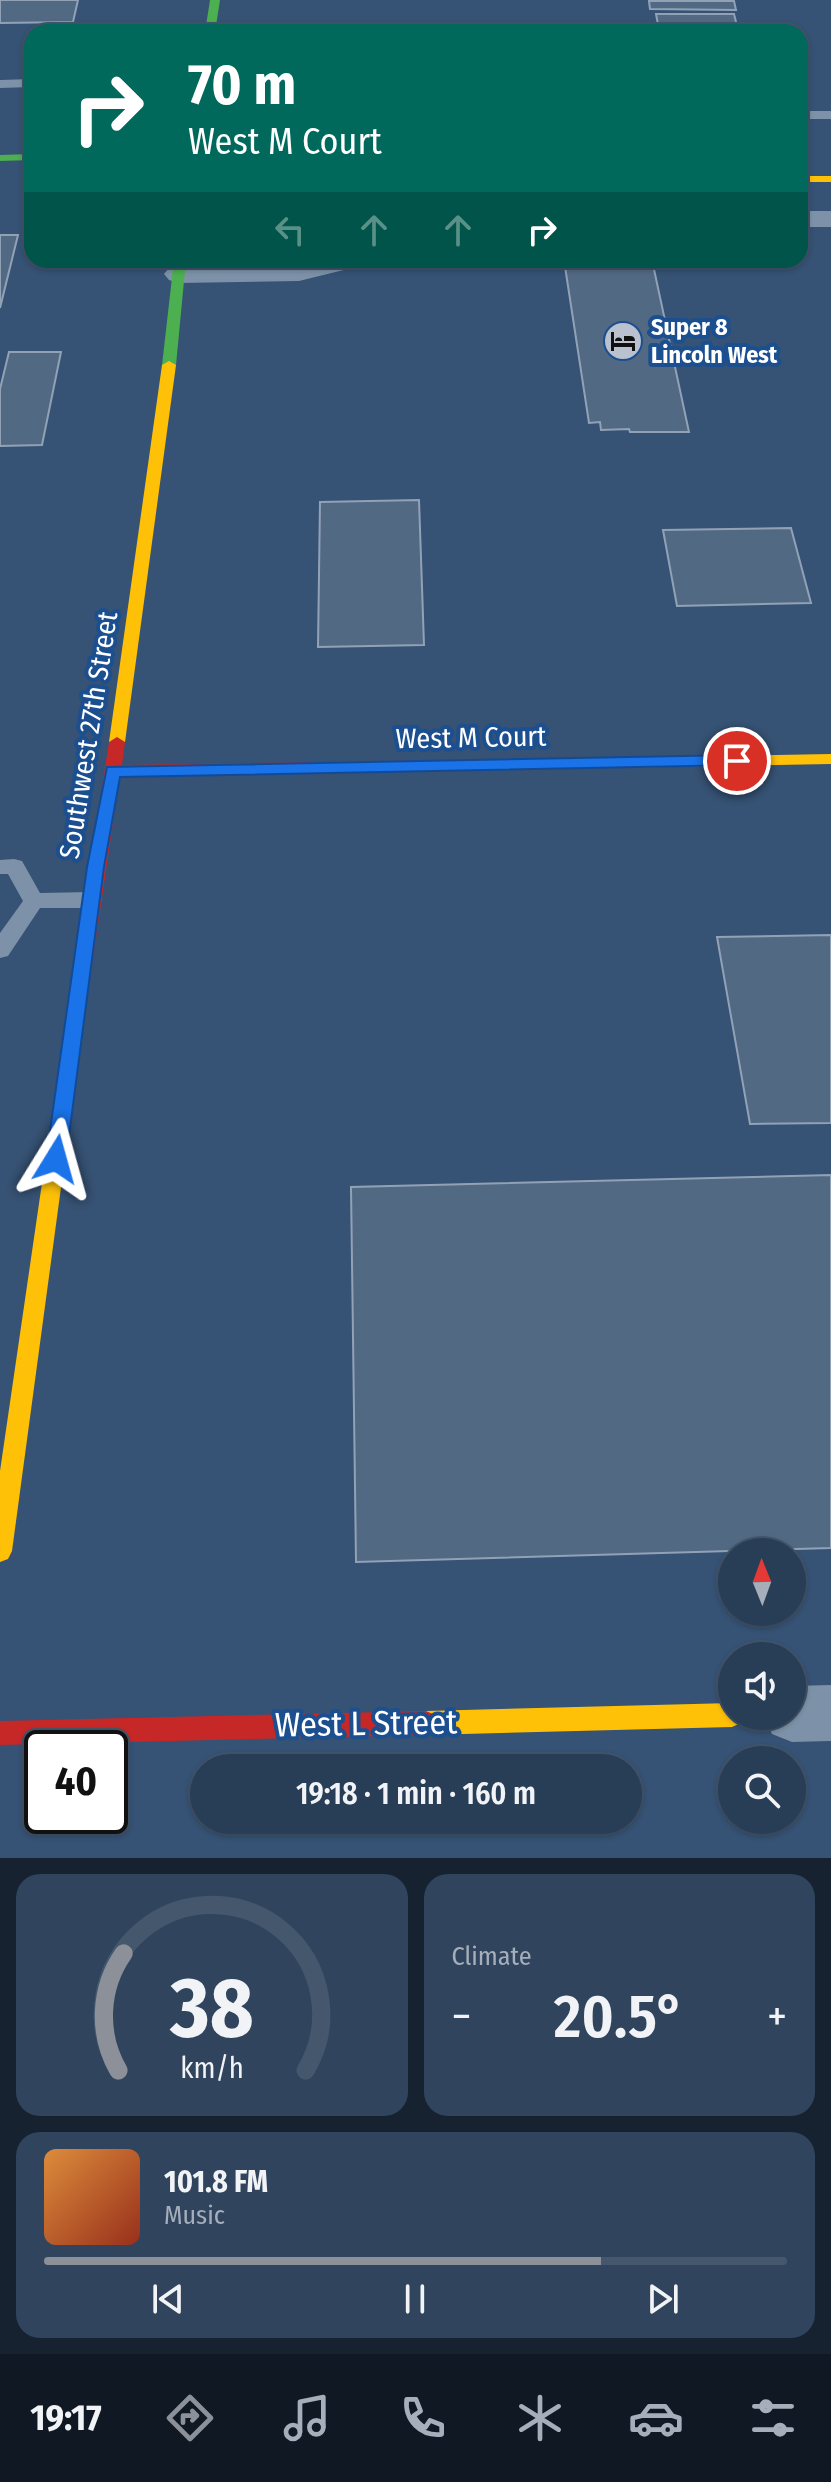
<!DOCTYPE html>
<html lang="en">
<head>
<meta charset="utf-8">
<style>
	body { margin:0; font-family:"Fira Sans Condensed",sans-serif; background:#30455d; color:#f1f3f6; height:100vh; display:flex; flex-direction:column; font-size:30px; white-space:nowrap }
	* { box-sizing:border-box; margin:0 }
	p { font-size:26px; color:#a5aeba }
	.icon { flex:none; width:44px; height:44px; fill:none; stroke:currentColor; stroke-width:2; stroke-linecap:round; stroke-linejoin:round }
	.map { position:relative; height:1858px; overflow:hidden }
	.panel { display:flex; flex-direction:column; gap:16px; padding:16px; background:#162230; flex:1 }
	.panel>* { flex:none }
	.hud { position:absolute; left:24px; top:24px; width:784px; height:244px; border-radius:24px; box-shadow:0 2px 6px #0004,0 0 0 2px #44576d; background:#00695c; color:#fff; overflow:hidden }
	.needle { width:52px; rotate:359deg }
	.fabs { position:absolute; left:718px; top:1538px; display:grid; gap:16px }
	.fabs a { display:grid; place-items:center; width:88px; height:88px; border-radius:50%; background:#283e57; box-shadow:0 2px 6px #0004,0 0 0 2px #44576d; font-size:40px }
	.speed { position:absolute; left:24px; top:1730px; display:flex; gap:16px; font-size:40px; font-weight:700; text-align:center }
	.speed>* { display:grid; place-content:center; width:104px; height:104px; border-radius:50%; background:#283e57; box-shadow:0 2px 6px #0004,0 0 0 2px #44576d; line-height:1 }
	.speed .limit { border:4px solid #111; border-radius:12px; background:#fff; color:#111 }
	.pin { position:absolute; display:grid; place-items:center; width:68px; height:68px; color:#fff; margin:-34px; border:4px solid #fff; border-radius:50%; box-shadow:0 2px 8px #0007 }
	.me { position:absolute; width:88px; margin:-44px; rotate:8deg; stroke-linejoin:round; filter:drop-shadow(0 0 6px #0008) }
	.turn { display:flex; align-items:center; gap:28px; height:168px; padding:0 32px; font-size:36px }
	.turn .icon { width:104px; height:104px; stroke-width:2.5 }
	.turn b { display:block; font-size:56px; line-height:68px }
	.lanes { display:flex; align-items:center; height:76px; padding:0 32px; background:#0003; justify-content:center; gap:40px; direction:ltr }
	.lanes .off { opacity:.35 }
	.big { font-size:60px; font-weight:600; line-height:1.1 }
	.panel .tile { flex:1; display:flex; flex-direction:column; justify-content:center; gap:12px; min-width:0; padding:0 28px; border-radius:24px; background:#30455d }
	.panel .dial { align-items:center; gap:0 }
	.dial svg { height:208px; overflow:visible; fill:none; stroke:#44576d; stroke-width:7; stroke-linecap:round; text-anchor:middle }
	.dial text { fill:#f1f3f6; stroke:none }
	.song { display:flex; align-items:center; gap:24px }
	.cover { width:96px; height:96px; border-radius:12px; background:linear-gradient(135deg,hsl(30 70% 55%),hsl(10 70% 35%)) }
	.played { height:8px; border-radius:4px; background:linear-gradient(90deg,#8c9099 75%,#44576d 75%) }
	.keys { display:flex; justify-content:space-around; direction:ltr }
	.heat { display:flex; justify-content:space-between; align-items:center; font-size:44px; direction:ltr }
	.panel .tiles { flex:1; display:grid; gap:16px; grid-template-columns:1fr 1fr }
	.tile:last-child { grid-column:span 2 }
	.trip { position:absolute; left:190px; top:1754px; width:452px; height:80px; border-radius:40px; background:#283e57; box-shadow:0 2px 6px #0004,0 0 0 2px #44576d; font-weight:600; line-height:80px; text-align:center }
	.dock { display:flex; height:128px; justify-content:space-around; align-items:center; background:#101923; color:#a5aeba }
	.dock .icon { width:56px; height:56px }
	.dock .current { color:#8c9099 }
	.dock b { font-size:36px; color:#f1f3f6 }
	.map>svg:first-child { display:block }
	.building { fill:#526984; stroke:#92a2b6; stroke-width:2 }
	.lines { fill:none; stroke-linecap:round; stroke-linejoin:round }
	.lane { fill:#7d92a8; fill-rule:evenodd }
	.street { fill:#7d92a8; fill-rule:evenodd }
	.fast { fill:#4caf50; fill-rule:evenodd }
	.slow { fill:#ffc107; fill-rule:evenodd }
	.jam { fill:#c62828; fill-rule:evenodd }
	.route { fill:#1a73e8; stroke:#114b97; stroke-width:2 }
	.labels { text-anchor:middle; stroke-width:8; stroke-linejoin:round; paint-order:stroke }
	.far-poi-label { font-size:24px; font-weight:bold; fill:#fff; stroke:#1b4f8f; text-anchor:start }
	.street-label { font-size:28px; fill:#fff; stroke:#1b4f8f }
	.near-street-label { font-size:34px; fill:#fff; stroke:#1b4f8f }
</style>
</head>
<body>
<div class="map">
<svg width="831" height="1858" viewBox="0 0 831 1858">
	<rect width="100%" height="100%" fill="#365274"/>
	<path class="building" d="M0,0H78L73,22L0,23Z
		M649,1H734L736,10L650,9Z
		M656,14H734L738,30H659Z
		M0,235H18L0,308Z
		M564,260H652L689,432H630L629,429L601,430L600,422L589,423Z
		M9,352H61L42,445L0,446V389Z
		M419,500L424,645L318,647L320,502Z
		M791,528L811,603L677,606L663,530Z
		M831,935V1123L750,1124L717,937Z
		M831,1175V1548L356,1562L351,1187Z"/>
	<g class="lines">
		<path class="lane" d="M32,79V87L0,88V80Z
			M800,111H831V119H800Z
			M14,859L22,861L40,893L91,892L102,900L91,908H40L8,956L0,958V933L23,901L8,874H0V860Z"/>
		<path class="street" d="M800,211H831V227H800Z
			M313,260H364L360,266L299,281L179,283L169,280L164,274L169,268L179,265Z
			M831,1685V1741L792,1742L772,1734L764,1716H792V1686Z"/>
		<path class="fast" d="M210,0H220L215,32H205Z
			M32,154V160L0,161V155Z
			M174,260H186L176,365L169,369L162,365Z"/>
		<path class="slow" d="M800,176H831V182H800Z
			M169,361L176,365L125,742L117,747L109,742L162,365Z
			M831,754V764L602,768L594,763L602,758Z
			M72,1032L79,1034L81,1039L12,1551L8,1559L0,1562V1471L63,1039L65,1034Z
			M732,1703V1716H744L741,1723L732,1727L426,1735L417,1731L414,1723L417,1715L426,1711Z"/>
		<path class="jam" d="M117,737L125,742L122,765L602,758L610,763L602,768L120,776L81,1039L79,1044H65L63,1039L109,742Z
			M426,1711L435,1715L438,1723L435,1731L426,1735L0,1745V1721Z"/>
	</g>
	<path class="route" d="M737,755L746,761L743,765L120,777L104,867L66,1159L63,1164H48L46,1159L87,867L107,767Z"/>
	<defs>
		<symbol id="hotel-disc" viewBox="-11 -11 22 22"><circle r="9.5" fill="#b9c2ce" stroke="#1b4f8f"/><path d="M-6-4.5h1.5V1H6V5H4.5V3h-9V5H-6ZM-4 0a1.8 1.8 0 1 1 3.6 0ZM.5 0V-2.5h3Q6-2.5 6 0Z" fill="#111"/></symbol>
	</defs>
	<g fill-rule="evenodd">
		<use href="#hotel-disc" x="601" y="319" width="44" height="44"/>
	</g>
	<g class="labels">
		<g class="far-poi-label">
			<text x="651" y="335">Super 8<tspan x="651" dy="28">Lincoln West</tspan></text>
		</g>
		<g class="street-label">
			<text transform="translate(88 735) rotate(-81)" y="10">Southwest 27th Street</text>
			<text transform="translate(471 737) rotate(-1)" y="10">West M Court</text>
		</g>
		<g class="near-street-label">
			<text transform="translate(366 1723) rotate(-1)" y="12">West L Street</text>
		</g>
	</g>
</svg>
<div class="fabs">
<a><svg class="needle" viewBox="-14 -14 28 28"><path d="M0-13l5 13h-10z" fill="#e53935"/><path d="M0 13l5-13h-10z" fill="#a5aeba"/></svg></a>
<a><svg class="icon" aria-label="sound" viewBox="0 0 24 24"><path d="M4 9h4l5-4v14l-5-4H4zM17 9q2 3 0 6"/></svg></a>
<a><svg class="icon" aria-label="search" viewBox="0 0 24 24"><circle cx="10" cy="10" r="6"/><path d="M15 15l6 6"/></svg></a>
</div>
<div class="speed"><div class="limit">40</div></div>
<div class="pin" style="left:737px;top:761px;background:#d93025"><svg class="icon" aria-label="arrive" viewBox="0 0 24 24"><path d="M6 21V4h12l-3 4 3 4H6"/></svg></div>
<svg class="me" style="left:56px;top:1159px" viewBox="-20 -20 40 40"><path d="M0-17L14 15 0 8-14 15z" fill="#1a73e8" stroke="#fff" stroke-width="4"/></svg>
<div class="trip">19:18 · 1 min · 160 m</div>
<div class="hud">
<div class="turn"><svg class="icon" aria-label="right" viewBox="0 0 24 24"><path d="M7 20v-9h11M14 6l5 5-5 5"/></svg><div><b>70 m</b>West M Court</div></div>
<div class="lanes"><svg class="icon off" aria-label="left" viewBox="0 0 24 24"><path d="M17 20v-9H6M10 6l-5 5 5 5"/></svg><svg class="icon off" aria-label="ahead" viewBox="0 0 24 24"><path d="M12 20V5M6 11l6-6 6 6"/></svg><svg class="icon off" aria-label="ahead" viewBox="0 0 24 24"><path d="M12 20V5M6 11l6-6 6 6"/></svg><svg class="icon" aria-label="right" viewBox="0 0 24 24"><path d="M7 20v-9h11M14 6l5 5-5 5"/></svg></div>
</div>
</div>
<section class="panel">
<div class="tiles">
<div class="tile dial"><svg viewBox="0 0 100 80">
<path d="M14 69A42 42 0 1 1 86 69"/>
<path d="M14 69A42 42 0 0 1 16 24" stroke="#8c9099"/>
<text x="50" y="56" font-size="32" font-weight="700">38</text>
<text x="50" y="72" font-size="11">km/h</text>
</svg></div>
<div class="tile"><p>Climate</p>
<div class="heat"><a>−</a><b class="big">20.5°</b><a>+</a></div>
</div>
<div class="tile">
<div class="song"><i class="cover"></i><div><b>101.8 FM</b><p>Music</p></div></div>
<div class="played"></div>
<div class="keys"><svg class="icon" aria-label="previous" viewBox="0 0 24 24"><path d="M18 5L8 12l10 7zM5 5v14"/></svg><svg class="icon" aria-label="pause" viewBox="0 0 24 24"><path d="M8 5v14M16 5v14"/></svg><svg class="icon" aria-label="next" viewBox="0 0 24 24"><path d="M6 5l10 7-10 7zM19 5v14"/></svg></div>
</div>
</div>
</section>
<nav class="dock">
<b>19:17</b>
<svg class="icon current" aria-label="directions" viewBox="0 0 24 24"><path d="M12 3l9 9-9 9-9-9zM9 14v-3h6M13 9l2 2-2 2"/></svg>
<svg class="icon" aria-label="music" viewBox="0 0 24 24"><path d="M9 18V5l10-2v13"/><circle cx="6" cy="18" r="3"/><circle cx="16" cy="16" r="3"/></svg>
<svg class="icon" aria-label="phone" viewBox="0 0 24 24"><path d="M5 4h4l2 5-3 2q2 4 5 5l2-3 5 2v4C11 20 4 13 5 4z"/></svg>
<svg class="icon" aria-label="climate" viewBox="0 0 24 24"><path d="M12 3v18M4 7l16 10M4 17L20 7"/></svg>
<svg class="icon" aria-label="car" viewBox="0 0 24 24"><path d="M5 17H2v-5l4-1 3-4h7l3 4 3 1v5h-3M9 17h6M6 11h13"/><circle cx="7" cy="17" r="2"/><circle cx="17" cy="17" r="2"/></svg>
<svg class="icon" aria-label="filters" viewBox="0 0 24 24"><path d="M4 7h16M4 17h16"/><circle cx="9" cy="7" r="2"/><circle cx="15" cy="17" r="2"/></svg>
</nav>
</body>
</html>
